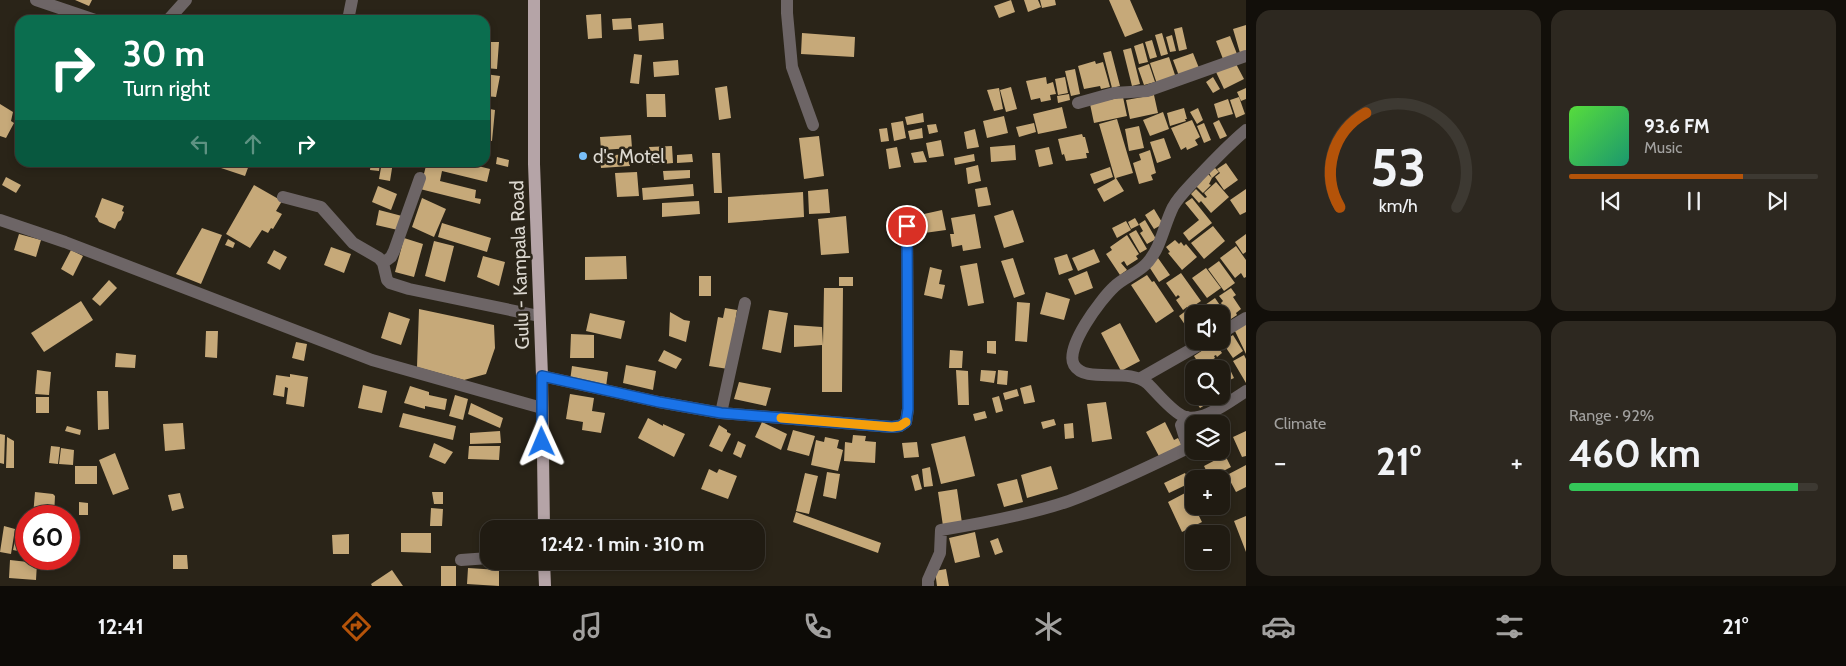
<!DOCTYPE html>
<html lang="en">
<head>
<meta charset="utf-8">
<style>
	body { margin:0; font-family:Cabin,sans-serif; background:#2d2820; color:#f1f3f6; height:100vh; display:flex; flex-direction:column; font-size:19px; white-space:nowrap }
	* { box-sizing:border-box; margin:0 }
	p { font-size:16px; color:#a2a19f }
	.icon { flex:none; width:28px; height:28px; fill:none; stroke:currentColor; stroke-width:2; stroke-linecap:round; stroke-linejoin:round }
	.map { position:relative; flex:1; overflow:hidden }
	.side { display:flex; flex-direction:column; gap:10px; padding:10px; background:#120f0a; width:600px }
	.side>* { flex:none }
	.top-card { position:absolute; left:15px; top:15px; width:475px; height:152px; border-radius:15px; box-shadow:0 2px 8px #0003,0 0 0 1px #3d3932; background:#0b6e4f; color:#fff; overflow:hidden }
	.controls { position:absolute; left:1185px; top:305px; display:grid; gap:10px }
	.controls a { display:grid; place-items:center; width:45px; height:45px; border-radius:10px; background:#201b12; box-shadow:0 2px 8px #0003,0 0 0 1px #3d3932; font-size:25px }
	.speed { position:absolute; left:15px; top:505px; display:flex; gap:10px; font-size:25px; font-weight:700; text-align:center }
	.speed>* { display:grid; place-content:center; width:65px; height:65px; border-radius:50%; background:#201b12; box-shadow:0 2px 8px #0003,0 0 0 1px #3d3932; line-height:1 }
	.speed .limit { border:8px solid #d22; background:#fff; color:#111 }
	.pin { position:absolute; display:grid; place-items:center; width:42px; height:42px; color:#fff; margin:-21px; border:2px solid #fff; border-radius:50%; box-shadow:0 1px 5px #0007 }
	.me { position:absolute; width:55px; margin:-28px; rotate:359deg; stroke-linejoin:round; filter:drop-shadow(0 0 4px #0008) }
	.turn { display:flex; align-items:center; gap:18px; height:105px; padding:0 25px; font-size:22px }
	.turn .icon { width:65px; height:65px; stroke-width:2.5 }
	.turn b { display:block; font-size:35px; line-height:42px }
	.lanes { display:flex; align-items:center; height:48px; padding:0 25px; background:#0003; justify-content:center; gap:25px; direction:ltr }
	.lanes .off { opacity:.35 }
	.big { font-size:38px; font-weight:700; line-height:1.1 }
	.side .tile { flex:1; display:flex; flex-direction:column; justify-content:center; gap:8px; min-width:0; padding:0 18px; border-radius:15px; background:#2d2820 }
	.side .dial { align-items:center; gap:0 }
	.dial svg { height:130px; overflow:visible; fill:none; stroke:#3d3932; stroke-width:7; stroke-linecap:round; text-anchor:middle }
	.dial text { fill:#f1f3f6; stroke:none }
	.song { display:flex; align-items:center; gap:15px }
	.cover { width:60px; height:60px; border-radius:8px; background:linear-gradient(135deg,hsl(110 70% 55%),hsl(160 70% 35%)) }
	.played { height:5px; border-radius:2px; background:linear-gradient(90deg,#b45309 70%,#3d3932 70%) }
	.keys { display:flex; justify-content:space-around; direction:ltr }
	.heat { display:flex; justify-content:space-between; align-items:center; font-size:28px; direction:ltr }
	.charge { height:8px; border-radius:4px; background:linear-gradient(90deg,#34c759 92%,#3d3932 0) }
	.side .tiles { flex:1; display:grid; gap:10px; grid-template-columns:repeat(2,1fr) }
	.trip { position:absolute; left:480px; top:520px; width:285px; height:50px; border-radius:15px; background:#201b12; box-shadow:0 2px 8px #0003,0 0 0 1px #3d3932; font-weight:700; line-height:50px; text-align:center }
	.tabs { display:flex; height:80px; justify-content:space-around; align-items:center; background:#0d0b07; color:#a2a19f }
	.tabs .icon { width:35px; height:35px }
	.tabs .selected { color:#b45309 }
	.tabs b { font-size:22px; color:#f1f3f6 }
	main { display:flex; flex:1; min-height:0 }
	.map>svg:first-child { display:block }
	.building { fill:#c6a979 }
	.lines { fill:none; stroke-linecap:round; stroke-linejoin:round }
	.minor { stroke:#6d6566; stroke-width:12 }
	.major { stroke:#b5a4a7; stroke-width:12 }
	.route-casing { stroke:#114b97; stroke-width:12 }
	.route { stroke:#1a73e8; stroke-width:9 }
	.slow { stroke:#f59e0b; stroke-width:9 }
	.poi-dot { fill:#79bff8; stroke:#2a2418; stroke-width:2 }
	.labels { text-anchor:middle; stroke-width:5; stroke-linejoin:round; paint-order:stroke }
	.poi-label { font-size:19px; fill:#dcd8d0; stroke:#2a2418; text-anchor:start }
	.street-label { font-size:19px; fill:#dcd8d0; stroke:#2a2418 }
</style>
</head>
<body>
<main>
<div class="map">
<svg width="1246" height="586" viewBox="0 0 1246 586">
	<rect width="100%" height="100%" fill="#2a2418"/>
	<path class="building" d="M75,0H92L89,6Z
		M1011,0L1015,12L999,18L994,6Z
		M1024,0H1038L1041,7L1028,12Z
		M1040,0H1055L1056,5L1042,8Z
		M1109,0H1130L1143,30L1125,37Z
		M601,14L602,38L588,39L586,15Z
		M631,18L632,29L613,30L612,19Z
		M663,23L664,39L639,41L638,25Z
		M1246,25V51L1240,53L1233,29Z
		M1182,27L1187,49L1179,51L1174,29Z
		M802,33L855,37L854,57L801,54Z
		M1162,33L1168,54L1161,56L1155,35Z
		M1172,35L1176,51L1170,52L1166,37Z
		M1230,36L1237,54L1223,59L1216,41Z
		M1152,40L1157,57L1150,59L1145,42Z
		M485,42H499L497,69L485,68Z
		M1143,43L1148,62L1139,64L1134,46Z
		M1131,48L1140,84L1132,86L1123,50Z
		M1111,51L1120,86L1112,88L1103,53Z
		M1193,53L1199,68L1179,76L1173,60Z
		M634,54L642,55L639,84L630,83Z
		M1169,57L1176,78L1157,84L1150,63Z
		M678,60L679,75L654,77L653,62Z
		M1095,61L1096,64L1103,62L1110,87L1101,89L1100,86L1084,89L1078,66Z
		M1235,62L1244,79L1224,89L1216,72Z
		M1149,64L1155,82L1144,85L1138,68Z
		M1075,69L1080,94L1071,96L1065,71Z
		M485,74L500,76L496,97L485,96Z
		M1046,77L1047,84L1053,82L1056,94L1050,95L1051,100L1041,102L1040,98L1031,100L1026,81Z
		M1065,77L1068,93L1058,95L1055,79Z
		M1213,77L1220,89L1213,93L1206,82Z
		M727,86L731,118L719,120L715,88Z
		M1011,87L1017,109L1006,112L1000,90Z
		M999,88L1003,109L994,111L987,90Z
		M1246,88V99L1241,101L1237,92Z
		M646,94H665L666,117H647Z
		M1069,94L1070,100L1058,103L1057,96Z
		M1154,95L1158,113L1130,119L1126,100Z
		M1123,97L1127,116L1094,123L1090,104Z
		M1239,97L1245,114L1236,118L1230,100Z
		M1228,99L1233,114L1218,118L1214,104Z
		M0,104L13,112L11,121L14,123L6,138L0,136Z
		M1062,107L1067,128L1038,134L1033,114Z
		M485,108L495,110L492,141L485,140Z
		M1184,108L1187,119H1185L1186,121L1170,126L1167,113Z
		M1198,108L1203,120L1197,124L1190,112Z
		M1163,112L1169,129L1150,136L1143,120Z
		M923,113L924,122L907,125L905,117Z
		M1004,116L1008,133L987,138L983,121Z
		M1117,119L1133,173L1116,178L1124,191L1104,202L1097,189L1115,179L1099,124Z
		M1192,120L1200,137L1195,140L1198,145L1187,150L1186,147L1181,150L1171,128Z
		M1219,120L1227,136L1220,139L1213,123Z
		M903,121L906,138L894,141L891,123Z
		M1034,123L1036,132L1019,137L1016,127Z
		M1204,123L1211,140L1204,143L1197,126Z
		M936,124L938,132L929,134L927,125Z
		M1139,126L1144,148L1129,151L1125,129Z
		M887,128L889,141L881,142L879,129Z
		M922,128L923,138L910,140L908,131Z
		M975,129L979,147L967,149L964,132Z
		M1082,134L1083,137H1085L1089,153H1086L1087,158L1066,161L1064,154L1062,155L1058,139Z
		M631,135L632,148L601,150L600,137Z
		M819,136L824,176L804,179L799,138Z
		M1164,138L1171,158L1157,163L1150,142Z
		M941,140L944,156L929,158L926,143Z
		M1015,145L1016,160L991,162L990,147Z
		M672,146L673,163L651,165L649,147Z
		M897,147L901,167L889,169L886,149Z
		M1049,147L1053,164L1039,167L1035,150Z
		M1150,150L1156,173L1151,175L1153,180L1139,184L1133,163L1141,160L1139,154Z
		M923,151L927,162L914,163L911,153Z
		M712,153H720L722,193H714Z
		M629,154L630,166L601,168L600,156Z
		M692,154L693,162L677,163V155Z
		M974,154L975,161L955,165L954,158Z
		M497,157L509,160L508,167L496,164Z
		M217,162H243L249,165L245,176L215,166Z
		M371,162H380L379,171L370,170Z
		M382,162H393L390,181L379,179Z
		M397,162H419L418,168L397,165Z
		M427,162H462L490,169L487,182L442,171L440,181L476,190L475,198L481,199L480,204L420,189Z
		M1226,163L1238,180L1224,190L1215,177L1220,173L1217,169Z
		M978,165L981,181L968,184L966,168Z
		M1110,167L1113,177L1094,184L1090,174Z
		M1215,168L1219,172L1212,178L1209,173Z
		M690,170V178L664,180L663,171Z
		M637,172L639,196L617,197L615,173Z
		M1208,174L1212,178L1209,184L1211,185L1203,193L1196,186Z
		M6,177L21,185L16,193L2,185Z
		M1216,182L1229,197L1211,213L1201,201L1199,203L1191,194L1196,189L1205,198L1207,197L1204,193Z
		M693,184L694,196L643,200L642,188Z
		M254,185L282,201L276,211L282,214L273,229L271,228L268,233L262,230L250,248L226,234Z
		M378,186L397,194L391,210L372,202Z
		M987,187L991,205L978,207L975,189Z
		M828,189L830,213L809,214L808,191Z
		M1246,189V212L1240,215L1230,200Z
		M803,192L804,217L728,223V197Z
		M102,198L124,206L122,211L124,212L121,220L118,222L115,229L99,222L97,218L95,217Z
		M422,198L446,209L434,237L412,227Z
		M1192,198L1212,223L1189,241L1183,233L1199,220L1185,203Z
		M699,201L700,214L662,217V203Z
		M1154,209L1163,224L1154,229L1145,215Z
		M379,210L402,216L398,230L376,225Z
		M942,210L946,230L917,234L915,216Z
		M1013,210L1024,242L1004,248L994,216Z
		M975,214L981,248L963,251L962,245L952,247L950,234H954L951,218Z
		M846,216L849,253L821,255L818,219Z
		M1135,218L1139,225L1131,229L1128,222Z
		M1145,220L1156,239L1147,244L1140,233L1143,231L1139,224Z
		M1126,221L1131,230L1117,238L1112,228Z
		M442,223L491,238L487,252L438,237Z
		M1213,226L1225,241L1204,259L1191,243Z
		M202,228L222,235L201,284L176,274Z
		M1136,230L1147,249L1140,253L1129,234Z
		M19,234L41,240L36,257L14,250Z
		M1246,234V252L1243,254L1235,242Z
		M1127,235L1139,254L1136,256L1138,259L1127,266L1124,261L1121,263L1127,270L1120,275L1106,254L1112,250L1110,247Z
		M404,238L423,244L414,277L395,272Z
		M228,239L235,243L233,248L225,245Z
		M1175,240L1179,244L1181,242L1184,246L1186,244L1197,257L1182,270L1168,253L1170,252L1166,247Z
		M434,241L454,246L445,282L425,276Z
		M1236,246L1246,260V277L1244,278L1241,273L1235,278L1220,258Z
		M331,247L351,254L344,273L324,265Z
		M1094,249L1100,262L1078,271L1072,258Z
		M71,250L83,256L73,276L61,269Z
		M274,250L287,257L280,270L267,263Z
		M1067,254L1073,270L1059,275L1054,258Z
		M483,256L505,262L499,286L477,277Z
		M626,256L627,279L585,280V257Z
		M1013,258L1025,294L1014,298L1001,261Z
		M1158,258L1170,275L1159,282L1148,265Z
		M1219,261L1235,283L1224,291L1208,269Z
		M977,263L984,303L968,306L960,266Z
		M930,267L942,270L939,284L945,285L942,299L924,295Z
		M1206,268L1221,288L1207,298L1192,278Z
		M1087,271L1093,288L1075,295L1068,279Z
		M1181,273L1201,301L1189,309L1187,307L1183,310L1176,300L1180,297L1178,295L1176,297L1166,283Z
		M1147,275L1152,282L1154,281L1174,311L1156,323L1131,285Z
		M699,276H711V296H699Z
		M839,277H853V286H839Z
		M109,280L117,288L100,306L92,299Z
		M824,288H843L842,392H822V345L794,347V325L822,327L823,345Z
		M1231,288L1236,295L1233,297L1241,309L1236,313L1237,315L1231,319L1221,303L1223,301L1219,296Z
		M1046,292L1070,299L1064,320L1040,314Z
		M1215,298L1226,314L1221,318V314H1194V318L1192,314Z
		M81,301L93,320L44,352L31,333Z
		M1017,302L1030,303L1027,342L1015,341Z
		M725,308L737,310L728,369L709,366L718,317L723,318Z
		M419,309L494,325L495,348L486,374L464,380L417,367Z
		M769,310L788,313L781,353L762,349Z
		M1187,310L1194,321V338L1179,316Z
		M389,312L410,319L401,345L381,338Z
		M670,312L684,320L690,321L686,342L669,336Z
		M590,313L625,321L621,339L586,331Z
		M1120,323L1140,361L1121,371L1101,333Z
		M1246,323V354L1234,329Z
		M206,331H218L217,358L205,357Z
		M571,334L594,335V358H570Z
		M1233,335L1243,351L1233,358L1222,342Z
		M987,341H996V354L987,353Z
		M296,342L307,344L304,361L292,358Z
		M1215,342L1222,353L1217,357L1216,355L1214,356L1215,358L1201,367L1194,356Z
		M664,350L682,359L676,369L658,361Z
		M950,350L963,351L962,368H949Z
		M116,353L136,355L135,368L115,367Z
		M1244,355L1246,359V383L1233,361Z
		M1226,361L1234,378L1221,384V369H1209L1222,366L1221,364Z
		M1197,363L1201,369H1194V374L1189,368Z
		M626,365L656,371L653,390L623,383Z
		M572,366L608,372L606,387L570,381Z
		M37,370L51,372L49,395L35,394Z
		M956,370L968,371L969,405H958Z
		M981,370L996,371L994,383L980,381Z
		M998,370L1008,371L1007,385L997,384Z
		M290,374L308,377L304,407L286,404L288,388L285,387L284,397L273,395L276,375L290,377Z
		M739,382L771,388L766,406L734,399Z
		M1194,383V396H1211L1213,400L1200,408L1186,388Z
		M363,385L387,391L382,413L358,408Z
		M1031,385L1035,402L1024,404L1020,388Z
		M410,386L429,392V395L447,399L445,410L425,406V409L404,403Z
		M1017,389L1019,396L1005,400L1003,393Z
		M97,391H108L109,429L98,430Z
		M570,394L594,398L592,411L605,413L601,433L582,430L583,422L566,419Z
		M455,395L468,399L463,420L449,416Z
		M999,396L1003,411L996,413L992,398Z
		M36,397H49V413H36Z
		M1106,402L1112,439L1092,442L1087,404Z
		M471,403L503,418L500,428L468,414Z
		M985,411L987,418L975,421L973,414Z
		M403,413L456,426L453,440L399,427Z
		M648,418L663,426V424L685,434L674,457L638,438Z
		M1054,419L1056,425L1043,429L1041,422Z
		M762,422L787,434L781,450L755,437Z
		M1165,422L1174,440L1178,438L1184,449L1161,460L1146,432Z
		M183,423L185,449L165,451L163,424Z
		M1073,423L1074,438L1065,439L1064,424Z
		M719,425L727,430V432L731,434L722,452L709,446Z
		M67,426L81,430L80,435L65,431Z
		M793,430L815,436L809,456L787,450Z
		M500,431L501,443L470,444V433Z
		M1246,431V456L1242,457L1233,437Z
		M0,434L5,435L4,464L0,463Z
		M853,435L866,436L865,441L876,442L875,463L844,461L845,442L852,443Z
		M965,436L975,476L941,484L931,444Z
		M7,437L14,441V468H6Z
		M825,437L839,440L837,448L843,450L838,471L811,465L816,440L824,442Z
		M738,441L746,445L741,458L733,454Z
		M917,442L919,457L904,458L902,443Z
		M434,443L453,452L445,464L429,457Z
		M51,446L60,447L58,464L49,463Z
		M469,446H500L499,460L468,459Z
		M61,448L74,450L73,465L59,464Z
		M115,453L129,489L113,495L99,460Z
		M1225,455L1231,467L1210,478L1204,466Z
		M1246,465V487L1236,492L1227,475Z
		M75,466H97V484H75Z
		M1051,466L1058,489L1027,498L1021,475Z
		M930,467L933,486L924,487L922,469Z
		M709,469L717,473L719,469L737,476L728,499L701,489Z
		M827,472L840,474L836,499L823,496Z
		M805,473L818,476L809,514L796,511Z
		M1185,473L1190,483L1169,493L1164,483Z
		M918,474L922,489L915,491L911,476Z
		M1017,479L1023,502L1004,507L997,484Z
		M957,489L962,523L943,526L938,492Z
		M35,492L53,494L55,496L54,516H33Z
		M432,492H443V504H434Z
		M1187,492L1202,522L1182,532L1168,502Z
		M180,493L184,508L172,511L168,495Z
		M79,502L88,503V515H79Z
		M431,508L443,509L442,526H430Z
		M796,512L881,543L878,553L793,522Z
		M1246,516V552L1234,521Z
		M4,526L15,529L11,554L0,552Z
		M17,531L26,532L23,552L13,550Z
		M489,531V555H486L483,532Z
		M975,532L980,557L955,563L949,538Z
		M401,533H431V553L401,552Z
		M349,534V554H333L332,535Z
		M998,538L1003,552L995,555L990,541Z
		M173,555H187L188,569H173Z
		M10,560L37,563L36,580L9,578Z
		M441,566H456V586H441Z
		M468,568L499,570V586L467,584Z
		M946,569L949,586H937L935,571Z
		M392,570L403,586H372L371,584Z"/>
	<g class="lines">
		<path class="minor" d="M36,0L95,20
			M787,0V13L792,67L813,125
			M168,20L186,0
			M348,20L352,0
			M1078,103L1114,93L1147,91L1246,56
			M1246,130C1228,145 1213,161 1197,178C1189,187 1179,196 1173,207C1164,225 1161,247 1148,262C1139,273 1124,277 1114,287C1101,299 1064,348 1074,365C1086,385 1129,366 1148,384C1157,393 1170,409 1181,415C1199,426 1230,401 1246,391
			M283,197L321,207L353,243L379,258L383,263L387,280L390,283L409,289L539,316
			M0,220L65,242L372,360L542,408
			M383,263L391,257L394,251L420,178
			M1221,333L1246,318
			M542,376L659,402L721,413L892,427L900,426L906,422L908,409L907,226
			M1141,378L1206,341
			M721,413L745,303
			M461,560L489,558
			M928,586V580L940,553L941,530C984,523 1028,515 1069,501C1110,486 1148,467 1188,448L1181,425L1187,417"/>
		<path class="major" d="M534,0V164L542,376L544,529
			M544,561L545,586"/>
	</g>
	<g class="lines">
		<defs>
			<path id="route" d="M542,442V376L659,402L721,413L892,427L900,426L906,422L908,409L907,226"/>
		</defs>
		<use href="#route" class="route-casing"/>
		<use href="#route" class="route"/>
		<path class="slow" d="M781,418L892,427L900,426L906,422"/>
	</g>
	<circle class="poi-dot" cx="583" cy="156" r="5"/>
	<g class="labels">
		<g class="poi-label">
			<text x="593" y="163">d's Motel</text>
		</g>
		<g class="street-label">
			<text transform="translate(519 265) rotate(-92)" y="7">Gulu - Kampala Road</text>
		</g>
	</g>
</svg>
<div class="controls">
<a><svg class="icon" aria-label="sound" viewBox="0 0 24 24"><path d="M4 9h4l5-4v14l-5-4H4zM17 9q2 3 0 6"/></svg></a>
<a><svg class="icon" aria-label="search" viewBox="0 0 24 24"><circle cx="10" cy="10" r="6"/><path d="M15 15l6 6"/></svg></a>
<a><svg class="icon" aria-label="layers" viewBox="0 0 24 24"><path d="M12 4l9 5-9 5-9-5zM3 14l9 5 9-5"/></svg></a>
<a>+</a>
<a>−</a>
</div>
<div class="speed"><div class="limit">60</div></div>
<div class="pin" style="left:907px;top:226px;background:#d93025"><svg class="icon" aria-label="arrive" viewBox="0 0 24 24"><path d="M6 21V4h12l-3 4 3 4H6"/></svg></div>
<svg class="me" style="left:542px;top:442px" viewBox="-20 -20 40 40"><path d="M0-17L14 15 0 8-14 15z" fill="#1a73e8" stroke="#fff" stroke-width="4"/></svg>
<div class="trip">12:42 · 1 min · 310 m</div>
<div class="top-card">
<div class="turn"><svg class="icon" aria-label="right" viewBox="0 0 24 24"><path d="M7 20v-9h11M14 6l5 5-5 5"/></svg><div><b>30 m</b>Turn right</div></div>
<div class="lanes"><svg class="icon off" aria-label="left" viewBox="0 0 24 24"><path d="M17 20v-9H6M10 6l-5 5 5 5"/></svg><svg class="icon off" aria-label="ahead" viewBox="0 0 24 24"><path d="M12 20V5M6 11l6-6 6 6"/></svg><svg class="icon" aria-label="right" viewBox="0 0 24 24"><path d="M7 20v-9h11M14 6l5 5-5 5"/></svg></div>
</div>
</div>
<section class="side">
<div class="tiles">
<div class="tile dial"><svg viewBox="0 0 100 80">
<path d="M14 69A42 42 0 1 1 86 69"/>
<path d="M14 69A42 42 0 0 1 30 11" stroke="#b45309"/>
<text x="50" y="56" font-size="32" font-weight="700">53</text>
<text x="50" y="72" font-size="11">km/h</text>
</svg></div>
<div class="tile">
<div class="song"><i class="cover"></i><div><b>93.6 FM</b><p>Music</p></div></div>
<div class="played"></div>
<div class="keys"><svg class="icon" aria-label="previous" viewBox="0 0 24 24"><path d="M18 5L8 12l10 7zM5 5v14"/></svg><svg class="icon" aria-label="pause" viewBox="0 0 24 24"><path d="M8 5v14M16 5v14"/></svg><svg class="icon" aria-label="next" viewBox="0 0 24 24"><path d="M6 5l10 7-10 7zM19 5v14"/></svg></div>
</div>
<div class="tile"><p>Climate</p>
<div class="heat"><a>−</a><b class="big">21°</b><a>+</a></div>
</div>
<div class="tile"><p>Range · 92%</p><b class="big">460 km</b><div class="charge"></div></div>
</div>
</section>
</main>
<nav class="tabs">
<b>12:41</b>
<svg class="icon selected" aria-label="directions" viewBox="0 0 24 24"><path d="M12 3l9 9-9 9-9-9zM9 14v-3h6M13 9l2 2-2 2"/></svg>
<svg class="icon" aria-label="music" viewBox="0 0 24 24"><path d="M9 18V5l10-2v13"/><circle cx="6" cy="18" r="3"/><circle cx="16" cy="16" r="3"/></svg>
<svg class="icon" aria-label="phone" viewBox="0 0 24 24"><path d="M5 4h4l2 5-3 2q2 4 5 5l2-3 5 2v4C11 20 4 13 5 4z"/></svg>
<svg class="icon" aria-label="climate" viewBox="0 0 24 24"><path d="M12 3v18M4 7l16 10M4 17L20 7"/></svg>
<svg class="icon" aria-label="car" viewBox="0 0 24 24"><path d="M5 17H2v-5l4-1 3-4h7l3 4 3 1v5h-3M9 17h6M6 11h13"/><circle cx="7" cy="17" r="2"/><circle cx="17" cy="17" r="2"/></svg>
<svg class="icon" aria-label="filters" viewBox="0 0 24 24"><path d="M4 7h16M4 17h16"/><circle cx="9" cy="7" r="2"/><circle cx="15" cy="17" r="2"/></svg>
<b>21°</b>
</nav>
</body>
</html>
